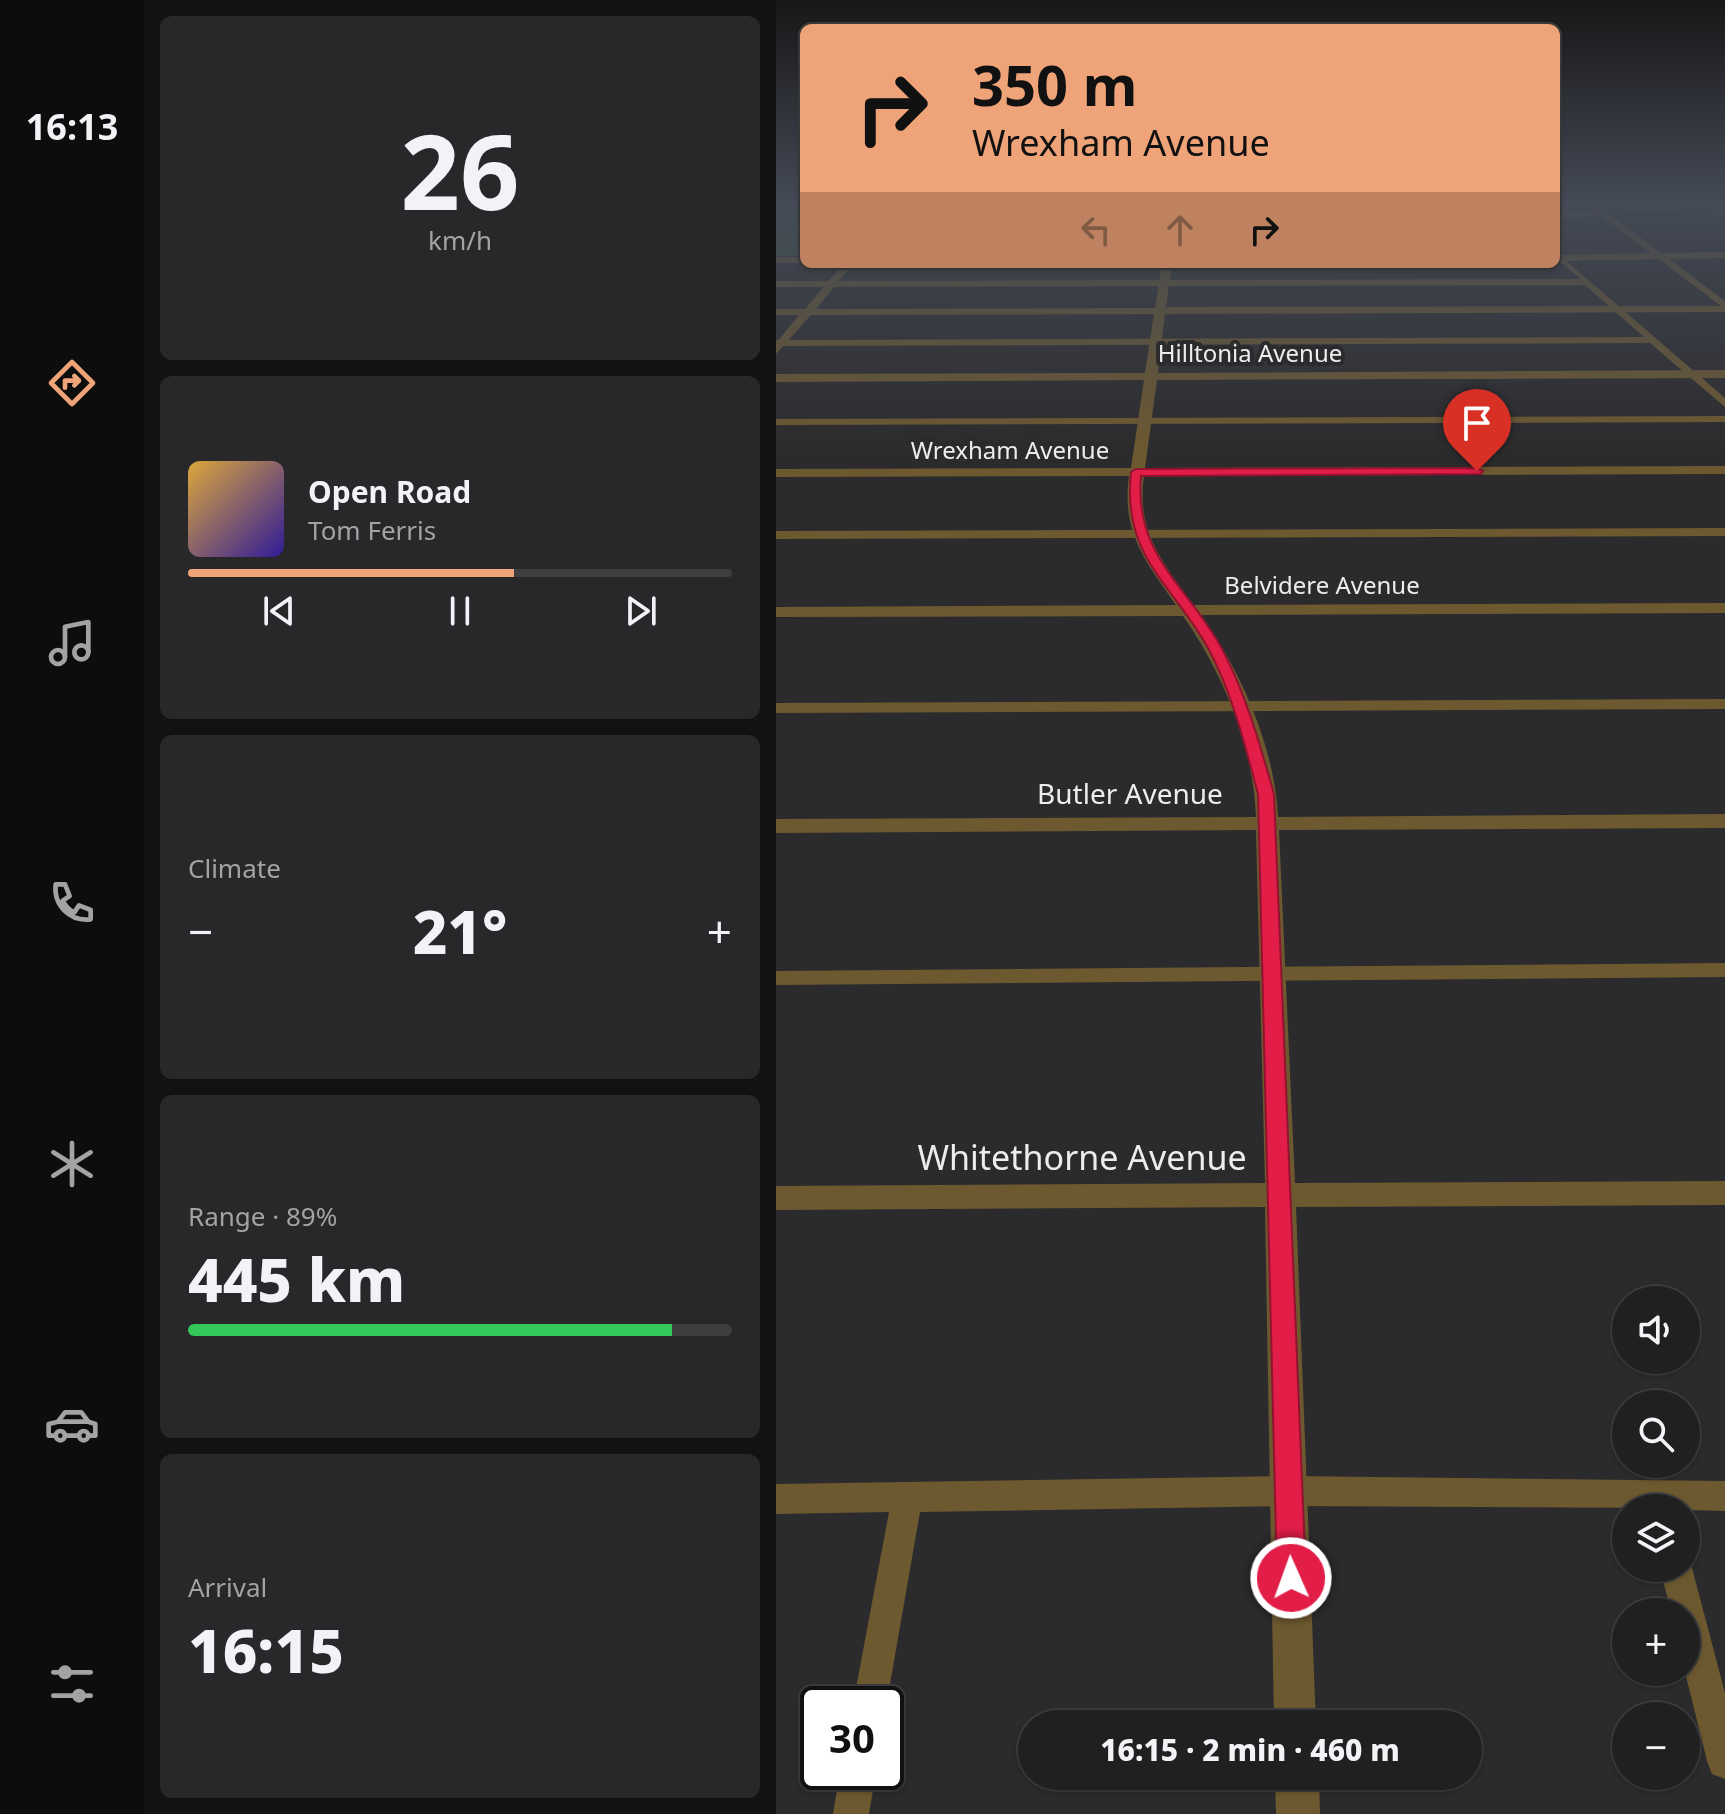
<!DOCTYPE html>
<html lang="en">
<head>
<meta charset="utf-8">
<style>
	body { margin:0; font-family:"Noto Sans",sans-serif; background:#28282a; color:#f1f3f6; height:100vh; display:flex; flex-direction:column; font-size:30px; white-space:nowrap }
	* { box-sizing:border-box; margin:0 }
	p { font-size:26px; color:#a2a3a5 }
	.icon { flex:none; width:44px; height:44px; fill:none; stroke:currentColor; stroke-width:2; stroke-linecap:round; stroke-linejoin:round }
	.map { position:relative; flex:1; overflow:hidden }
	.sheet { display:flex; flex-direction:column; gap:16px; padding:16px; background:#121212; width:632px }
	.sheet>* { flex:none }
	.top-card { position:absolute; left:24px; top:24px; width:760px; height:244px; border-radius:12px; box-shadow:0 2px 6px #0004,0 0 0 2px #3d3e3f; background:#efa378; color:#111; overflow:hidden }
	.controls { position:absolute; left:836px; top:1286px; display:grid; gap:16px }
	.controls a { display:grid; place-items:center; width:88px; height:88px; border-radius:50%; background:#202021; box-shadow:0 2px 6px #0004,0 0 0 2px #3d3e3f; font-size:40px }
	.speed { position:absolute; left:24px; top:1686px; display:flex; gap:16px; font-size:40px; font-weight:700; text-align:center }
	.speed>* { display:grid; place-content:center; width:104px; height:104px; border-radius:50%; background:#202021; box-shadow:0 2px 6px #0004,0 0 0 2px #3d3e3f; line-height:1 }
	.speed .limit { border:4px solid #111; border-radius:12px; background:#fff; color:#111 }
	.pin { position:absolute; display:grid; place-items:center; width:68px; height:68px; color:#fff; margin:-82px -34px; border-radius:50% 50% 50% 0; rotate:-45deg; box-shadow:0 0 8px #0007 }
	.pin .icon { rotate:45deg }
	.me { position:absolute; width:88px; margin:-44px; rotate:358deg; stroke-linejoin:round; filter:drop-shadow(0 0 6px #0008) }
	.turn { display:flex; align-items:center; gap:28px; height:168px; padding:0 40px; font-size:36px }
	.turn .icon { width:104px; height:104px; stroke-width:2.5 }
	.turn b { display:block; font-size:56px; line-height:68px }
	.lanes { display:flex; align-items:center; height:76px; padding:0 40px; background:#0003; justify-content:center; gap:40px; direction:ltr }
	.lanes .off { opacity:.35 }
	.big { font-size:60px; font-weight:800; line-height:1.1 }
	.sheet .tile { flex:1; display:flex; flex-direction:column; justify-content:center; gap:12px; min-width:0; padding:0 28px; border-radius:12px; background:#28282a }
	.sheet .dial { align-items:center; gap:0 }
	.dial b { font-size:104px; line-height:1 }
	.song { display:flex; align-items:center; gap:24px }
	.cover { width:96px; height:96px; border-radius:12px; background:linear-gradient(135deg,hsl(40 70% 55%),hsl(250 70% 35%)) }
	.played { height:8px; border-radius:4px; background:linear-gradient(90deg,#efa378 60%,#3d3e3f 60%) }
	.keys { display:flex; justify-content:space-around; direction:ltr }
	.heat { display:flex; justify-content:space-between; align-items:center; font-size:44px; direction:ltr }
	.charge { height:12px; border-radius:6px; background:linear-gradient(90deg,#34c759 89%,#3d3e3f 0) }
	.trip { position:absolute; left:242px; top:1710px; width:464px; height:80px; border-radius:40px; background:#202021; box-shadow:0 2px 6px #0004,0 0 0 2px #3d3e3f; font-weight:800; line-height:80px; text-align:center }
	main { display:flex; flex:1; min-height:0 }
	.menu { display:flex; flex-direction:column; width:144px; justify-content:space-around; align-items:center; background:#0d0d0d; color:#a2a3a5 }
	.menu .icon { width:56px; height:56px }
	.menu .selected { color:#efa378 }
	.menu b { font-size:36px; color:#f1f3f6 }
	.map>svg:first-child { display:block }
	.green { fill:#36553c }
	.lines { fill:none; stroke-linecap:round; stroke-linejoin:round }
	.service { fill:#6d5930; fill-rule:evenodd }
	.minor { fill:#6d5930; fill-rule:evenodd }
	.tertiary { fill:#6d5930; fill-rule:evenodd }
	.route { fill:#e11d48; stroke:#92132f; stroke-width:2 }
	.labels { text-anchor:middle; stroke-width:8; stroke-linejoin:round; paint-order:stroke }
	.far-street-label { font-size:24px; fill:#eeedee; stroke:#2b2a2c }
	.street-label { font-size:28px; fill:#eeedee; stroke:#2b2a2c }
	.near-street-label { font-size:34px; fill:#eeedee; stroke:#2b2a2c }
</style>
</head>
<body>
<main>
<nav class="menu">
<b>16:13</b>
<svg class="icon selected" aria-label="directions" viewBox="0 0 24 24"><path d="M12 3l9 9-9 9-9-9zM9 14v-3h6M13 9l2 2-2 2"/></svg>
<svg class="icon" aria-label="music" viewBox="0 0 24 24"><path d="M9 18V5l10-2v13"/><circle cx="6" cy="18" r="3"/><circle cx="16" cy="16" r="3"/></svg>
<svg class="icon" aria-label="phone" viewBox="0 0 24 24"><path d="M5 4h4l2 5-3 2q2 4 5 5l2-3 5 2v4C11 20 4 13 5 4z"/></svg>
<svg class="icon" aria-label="climate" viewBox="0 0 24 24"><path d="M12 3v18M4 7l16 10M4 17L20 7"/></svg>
<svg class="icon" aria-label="car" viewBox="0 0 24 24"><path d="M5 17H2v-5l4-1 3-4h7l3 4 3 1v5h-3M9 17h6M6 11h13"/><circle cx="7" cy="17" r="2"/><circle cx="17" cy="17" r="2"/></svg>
<svg class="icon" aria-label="filters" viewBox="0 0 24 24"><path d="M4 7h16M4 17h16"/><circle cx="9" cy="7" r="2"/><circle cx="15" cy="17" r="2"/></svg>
</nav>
<section class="sheet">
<div class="tile dial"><b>26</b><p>km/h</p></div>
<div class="tile">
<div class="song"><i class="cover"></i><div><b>Open Road</b><p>Tom Ferris</p></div></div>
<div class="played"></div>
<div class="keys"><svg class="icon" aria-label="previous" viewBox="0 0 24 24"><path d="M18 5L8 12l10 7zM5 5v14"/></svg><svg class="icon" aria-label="pause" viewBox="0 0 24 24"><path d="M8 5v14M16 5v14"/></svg><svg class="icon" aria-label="next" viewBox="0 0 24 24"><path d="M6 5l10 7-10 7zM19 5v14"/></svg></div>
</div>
<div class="tile"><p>Climate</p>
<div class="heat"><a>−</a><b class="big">21°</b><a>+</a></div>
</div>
<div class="tile"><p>Range · 89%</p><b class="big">445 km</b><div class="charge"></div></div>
<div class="tile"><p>Arrival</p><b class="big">16:15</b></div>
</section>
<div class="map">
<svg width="949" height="1814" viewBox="0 0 949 1814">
	<rect width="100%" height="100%" fill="#2b2a2c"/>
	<path class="green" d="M0,203H28V256H0Z"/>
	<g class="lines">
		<path class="service" d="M920,203H931L949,214V219L926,206L899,211L816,209L899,207Z
			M780,252L949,398V407L874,343L0,346V340L868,337L809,285L0,287V281L804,279L780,258Z
			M949,416V422L0,425V419Z
			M949,528V536L0,539V531Z
			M949,699V709L0,713V703Z
			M949,963V977L0,985V971Z
			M513,1476L949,1481V1511L910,1510V1508L513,1506L144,1512L110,1707V1704H77L113,1512L0,1514V1484Z
			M910,1556L916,1568L949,1693V1779L936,1774L931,1761L909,1672L910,1612H895L884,1568H910Z
			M64,1772H100L93,1814H57Z"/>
		<path class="minor" d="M780,213L828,212L832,215L780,219Z
			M949,252V258L780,261V255Z
			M0,257H28V263H0Z
			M67,264H77L40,309L379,308L386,264H396L390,307L949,306V312L389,314L382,373L949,370V378L381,380L369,468L949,466V474L368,476C360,532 387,562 417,605L949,603V613L425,615C465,671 499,748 502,817L949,814V828L503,830L519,1183L949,1181V1205L520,1207L540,1724H498L489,1207L0,1210V1186L489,1183L480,830L0,833V819L480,817C478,748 446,671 407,616L0,617V607L400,605C370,562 345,532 353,476L0,477V469L355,468L368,380L0,382V374L369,373L378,314L35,315L0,354V343L23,315H0V309H29Z
			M499,1776H543L544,1814H500Z"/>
		<path class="tertiary" d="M808,203H818L949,301V309Z"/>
	</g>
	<linearGradient id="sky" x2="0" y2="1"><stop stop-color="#181718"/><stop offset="0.44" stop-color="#444a56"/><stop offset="1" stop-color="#444a56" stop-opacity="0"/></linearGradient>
	<rect width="949" height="457" fill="url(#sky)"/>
	<path class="route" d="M701,468L707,471L705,474L365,476C358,556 412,586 446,649C470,694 484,745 498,794L530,1578L526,1589L515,1593L505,1589L501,1578L482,794C469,745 456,692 432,648C395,582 346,557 355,472L360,469Z"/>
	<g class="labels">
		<g class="far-street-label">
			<text x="474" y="362">Hilltonia Avenue</text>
			<text x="234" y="459">Wrexham Avenue</text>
			<text x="546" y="594">Belvidere Avenue</text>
		</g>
		<g class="street-label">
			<text x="354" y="804">Butler Avenue</text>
		</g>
		<g class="near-street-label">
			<text x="306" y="1170">Whitethorne Avenue</text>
		</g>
	</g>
</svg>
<div class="controls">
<a><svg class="icon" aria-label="sound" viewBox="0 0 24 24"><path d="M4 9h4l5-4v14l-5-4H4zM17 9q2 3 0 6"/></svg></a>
<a><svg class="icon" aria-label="search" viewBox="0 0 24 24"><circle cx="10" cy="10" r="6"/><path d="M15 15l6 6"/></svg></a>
<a><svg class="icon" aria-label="layers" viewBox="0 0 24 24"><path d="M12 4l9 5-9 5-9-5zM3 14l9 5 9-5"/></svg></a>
<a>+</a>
<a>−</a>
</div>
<div class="speed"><div class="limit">30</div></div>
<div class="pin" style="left:701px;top:471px;background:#d93025"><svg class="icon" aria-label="arrive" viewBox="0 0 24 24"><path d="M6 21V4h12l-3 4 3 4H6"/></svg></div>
<svg class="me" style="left:515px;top:1578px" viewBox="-20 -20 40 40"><circle r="17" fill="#e11d48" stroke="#fff" stroke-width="3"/><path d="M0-11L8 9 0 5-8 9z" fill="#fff"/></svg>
<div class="trip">16:15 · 2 min · 460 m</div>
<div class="top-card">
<div class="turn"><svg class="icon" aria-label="right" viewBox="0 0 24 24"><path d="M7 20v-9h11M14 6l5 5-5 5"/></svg><div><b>350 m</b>Wrexham Avenue</div></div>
<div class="lanes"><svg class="icon off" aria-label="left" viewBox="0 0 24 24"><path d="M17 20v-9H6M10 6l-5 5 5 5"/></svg><svg class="icon off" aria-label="ahead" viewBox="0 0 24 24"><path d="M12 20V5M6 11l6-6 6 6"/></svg><svg class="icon" aria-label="right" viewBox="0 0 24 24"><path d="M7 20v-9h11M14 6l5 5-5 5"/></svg></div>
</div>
</div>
</main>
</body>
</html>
